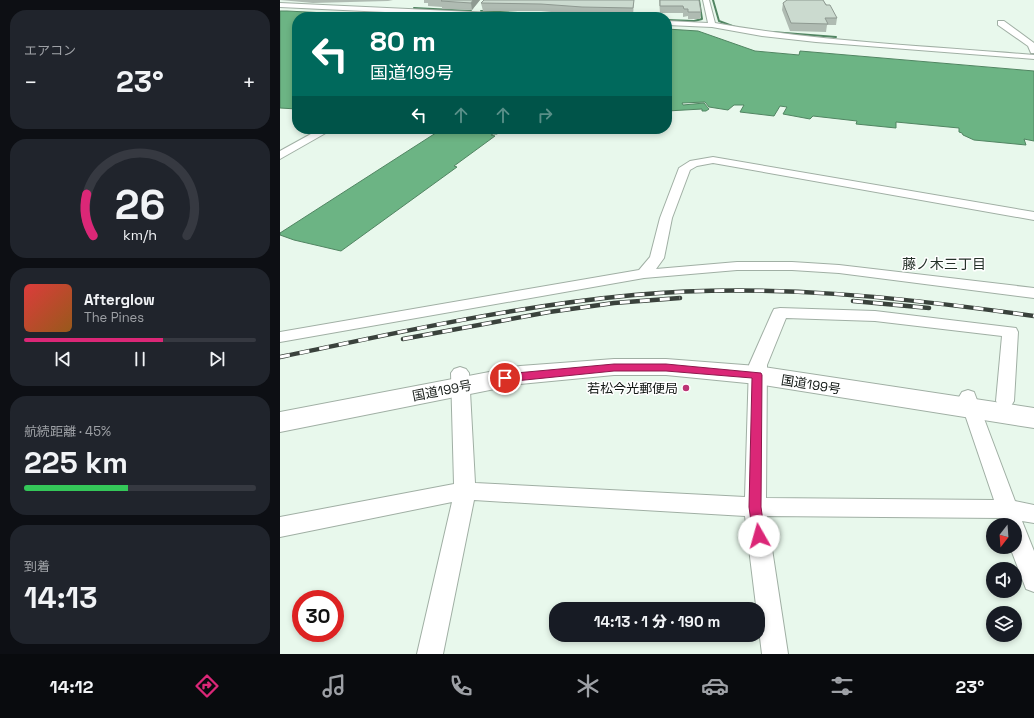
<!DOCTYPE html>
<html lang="ja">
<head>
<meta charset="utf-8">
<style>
	body { margin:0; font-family:"Space Grotesk","Noto Sans JP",sans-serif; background:#20242c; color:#f1f3f6; height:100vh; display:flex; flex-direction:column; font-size:15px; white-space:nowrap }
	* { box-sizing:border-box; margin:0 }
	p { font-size:13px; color:#9ea1a6 }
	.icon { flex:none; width:22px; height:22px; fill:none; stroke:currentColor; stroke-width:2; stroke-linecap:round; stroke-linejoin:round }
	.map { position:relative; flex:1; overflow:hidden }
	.details { display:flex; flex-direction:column; gap:10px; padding:10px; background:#0d0f14; width:280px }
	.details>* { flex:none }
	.banner { position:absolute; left:12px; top:12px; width:380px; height:122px; border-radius:16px; box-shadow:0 2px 6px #0003; background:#00695c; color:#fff; overflow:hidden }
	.needle { width:26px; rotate:197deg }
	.fabs { position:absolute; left:706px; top:518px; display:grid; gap:8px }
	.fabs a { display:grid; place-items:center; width:36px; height:36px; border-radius:50%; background:#171b24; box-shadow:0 2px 6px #0003; font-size:20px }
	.speed { position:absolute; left:12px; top:590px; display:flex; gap:8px; font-size:20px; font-weight:700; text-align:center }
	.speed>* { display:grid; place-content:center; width:52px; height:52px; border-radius:50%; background:#171b24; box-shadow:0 2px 6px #0003; line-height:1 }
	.speed .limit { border:6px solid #d22; background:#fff; color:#111 }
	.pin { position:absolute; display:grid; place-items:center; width:34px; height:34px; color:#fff; margin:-17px; border:2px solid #fff; border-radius:50%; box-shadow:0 1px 4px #0007 }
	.me { position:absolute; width:44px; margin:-22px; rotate:353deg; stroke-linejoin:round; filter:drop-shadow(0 0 3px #0008) }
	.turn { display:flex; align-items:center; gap:14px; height:84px; padding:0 12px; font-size:18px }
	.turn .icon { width:52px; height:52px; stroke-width:2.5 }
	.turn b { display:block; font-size:28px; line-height:34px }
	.lanes { display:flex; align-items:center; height:38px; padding:0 12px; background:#0003; justify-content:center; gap:20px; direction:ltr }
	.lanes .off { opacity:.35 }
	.big { font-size:30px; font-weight:800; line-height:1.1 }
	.details .card { flex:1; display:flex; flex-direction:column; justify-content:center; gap:6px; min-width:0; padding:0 14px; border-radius:16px; background:#20242c }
	.details .dial { align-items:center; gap:0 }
	.dial svg { height:104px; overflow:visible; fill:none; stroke:#363941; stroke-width:7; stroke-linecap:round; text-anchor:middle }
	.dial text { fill:#f1f3f6; stroke:none }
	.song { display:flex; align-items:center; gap:12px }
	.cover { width:48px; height:48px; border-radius:6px; background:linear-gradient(135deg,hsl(0 70% 55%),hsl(30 70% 35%)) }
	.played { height:4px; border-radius:2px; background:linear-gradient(90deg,#db2777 60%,#363941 60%) }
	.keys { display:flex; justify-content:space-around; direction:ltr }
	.heat { display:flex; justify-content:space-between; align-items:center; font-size:22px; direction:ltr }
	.charge { height:6px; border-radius:3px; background:linear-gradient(90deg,#34c759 45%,#363941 0) }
	.trip { position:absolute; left:269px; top:602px; width:216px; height:40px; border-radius:16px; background:#171b24; box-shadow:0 2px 6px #0003; font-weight:800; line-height:40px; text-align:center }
	.dock { display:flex; height:64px; justify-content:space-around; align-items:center; background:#090b0e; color:#9ea1a6 }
	.dock .icon { width:28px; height:28px }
	.dock .on { color:#db2777 }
	.dock b { font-size:18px; color:#f1f3f6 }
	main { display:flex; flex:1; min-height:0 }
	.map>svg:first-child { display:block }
	.water { fill:#6cb484; stroke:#518562 }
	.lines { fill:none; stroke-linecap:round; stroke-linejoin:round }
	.stream { stroke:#518562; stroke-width:2 }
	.minor-casing { stroke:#a0afa4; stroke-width:2 }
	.highway-casing { stroke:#a0afa4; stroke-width:2 }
	.minor { fill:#fff; fill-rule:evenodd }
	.highway { fill:#fff; fill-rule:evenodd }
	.rail-casing { stroke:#3a423c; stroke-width:4.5 }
	.rail { stroke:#fff; stroke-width:3; stroke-dasharray:10; stroke-linecap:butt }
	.wall { fill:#afbbb2 }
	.shaded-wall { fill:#8e9991 }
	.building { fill:#cbdacf; stroke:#8e9991 }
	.route { fill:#db2777; stroke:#8e194d }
	.poi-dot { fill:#bc3575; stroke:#fff; stroke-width:1.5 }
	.labels { text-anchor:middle; stroke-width:3; stroke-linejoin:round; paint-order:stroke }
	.street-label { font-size:13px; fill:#121814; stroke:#fff }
	.poi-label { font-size:13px; fill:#121814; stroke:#fff; text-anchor:end }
	.neighbourhood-label { font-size:14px; fill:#243128; stroke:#fff }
</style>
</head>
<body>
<main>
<section class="details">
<div class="card"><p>エアコン</p>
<div class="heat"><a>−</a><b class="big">23°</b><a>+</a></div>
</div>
<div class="card dial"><svg viewBox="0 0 100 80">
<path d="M14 69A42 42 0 1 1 86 69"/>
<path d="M14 69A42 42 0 0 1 9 37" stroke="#db2777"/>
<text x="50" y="56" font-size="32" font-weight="700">26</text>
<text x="50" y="72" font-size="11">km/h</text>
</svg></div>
<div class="card">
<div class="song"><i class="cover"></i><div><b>Afterglow</b><p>The Pines</p></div></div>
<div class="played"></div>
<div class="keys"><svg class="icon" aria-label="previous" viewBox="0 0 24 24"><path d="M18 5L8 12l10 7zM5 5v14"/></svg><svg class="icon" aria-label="pause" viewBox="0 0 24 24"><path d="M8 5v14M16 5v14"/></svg><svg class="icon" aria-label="next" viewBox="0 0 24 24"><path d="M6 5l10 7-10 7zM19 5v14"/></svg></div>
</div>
<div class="card"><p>航続距離 · 45%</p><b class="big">225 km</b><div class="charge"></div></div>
<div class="card"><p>到着</p><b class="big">14:13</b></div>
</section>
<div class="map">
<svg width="754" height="654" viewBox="0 0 754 654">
	<rect width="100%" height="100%" fill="#e8f8ec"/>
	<path class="water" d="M0,11H7L125,17H17V109L0,108Z
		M387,29L418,31L475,51L519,55L520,51L754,71V141L744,139L746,145L694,140L683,135L682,133L679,132V128L616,122V128L576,124L577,121L533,116L530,119L503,114L507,107L500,106L494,116L460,112L464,105H454L448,110L429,107L425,102L402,103L403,105L424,103L429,109L426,111H422V109L387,111Z
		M162,129H224L217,134H213L211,135L215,136L174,166L177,167L61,251L14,240L0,235V233Z"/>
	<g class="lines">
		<path class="stream" d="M433,0L439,21L455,27
			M134,8L191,11
			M201,11L296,16
			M304,16L322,17
			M387,20L414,21L422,19L419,0
			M492,32L556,37"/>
		<defs>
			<path id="minor" d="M423,0H429L435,23C540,42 648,46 754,55V59L536,42L482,36L432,27L387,25V21L428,23Z
				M0,3L255,15L259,17H210L0,7Z
				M718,21H724L754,43V53H751L748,46L718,25Z
				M40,129L51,130L0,159V151Z
				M433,157L754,212V220L433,163L417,166L410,170L392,218L384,258L376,269L457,262H512L559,265L754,288V298L559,273L512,270H457L364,278L0,342V332L359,270L370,257L380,218L399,168L410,161Z
				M500,308L595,311L736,328L738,332L734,401L731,406L725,408L719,406L716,401L722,336L595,321L506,318L487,365L486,498L714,500L679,397L682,392L688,390L694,392L735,501L754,505V523L742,521L754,551V592L746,589L730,547H735V525H722L720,518L487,516L508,654H482L465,516L194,500L163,654H137L172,502L0,537V517L174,484L171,373L174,369L180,367L186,369L189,373L195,483L465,497L469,365L492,313L494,309Z"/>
			<path id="highway" d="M334,359H386L477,366L754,408V428L477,384L386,375H334L240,384L0,432V412L240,366Z"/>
		</defs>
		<use href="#minor" class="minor-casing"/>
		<use href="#highway" class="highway-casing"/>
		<use href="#minor" class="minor"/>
		<use href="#highway" class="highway"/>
		<defs>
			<path id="rail" d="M573,301L649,308
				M123,339L269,312L334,303L400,298
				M0,357C117,333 234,306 354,295C491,283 619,297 754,316"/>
		</defs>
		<use href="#rail" class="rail-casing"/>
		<use href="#rail" class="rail"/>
	</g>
	<path class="wall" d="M0,0H113L108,1L33,3Z
		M144,0H200L192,10L162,9V7L148,6V3H144Z
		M354,0L353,16L302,15L261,11H203L201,3Z
		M379,0H419L421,12L420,19H408V16L403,17V13H380Z
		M466,0H543L557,18L556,25H547L546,32L510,31L502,10L503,3L507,0Z"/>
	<path class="shaded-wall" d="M193,0H200L192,10L191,3Z"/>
	<path class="building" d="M162,0H193L191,3L161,1Z
		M204,0H354L353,8L302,7L261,4L201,3Z
		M380,0H419L421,12H408V9H404L403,6H380Z
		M507,0H543L546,5H550L557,18H545L548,24L511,23L503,3Z"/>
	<path class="route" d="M334,364H386L481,373L482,375L481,507L485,536L484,540L479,542L475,540L473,536L469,507L472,378L386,371H334L225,382L220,378L225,374Z"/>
	<circle class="poi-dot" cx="406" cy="388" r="4"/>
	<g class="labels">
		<g class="street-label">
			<text transform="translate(531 384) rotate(9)" y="5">国道199号</text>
			<text transform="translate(162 390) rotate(-11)" y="5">国道199号</text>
		</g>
		<g class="poi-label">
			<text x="398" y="393">若松今光郵便局</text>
		</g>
		<g class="neighbourhood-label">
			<text x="664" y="269">藤ノ木三丁目</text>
		</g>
	</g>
</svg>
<div class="fabs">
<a><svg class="needle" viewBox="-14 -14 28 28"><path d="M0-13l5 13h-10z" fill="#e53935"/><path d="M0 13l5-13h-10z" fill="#9ea1a6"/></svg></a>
<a><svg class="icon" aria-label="sound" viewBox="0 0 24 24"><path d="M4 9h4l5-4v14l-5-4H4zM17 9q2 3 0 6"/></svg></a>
<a><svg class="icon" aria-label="layers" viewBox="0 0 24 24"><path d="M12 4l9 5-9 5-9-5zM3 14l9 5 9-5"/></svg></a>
</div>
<div class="speed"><div class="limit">30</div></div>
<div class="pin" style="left:225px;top:378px;background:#d93025"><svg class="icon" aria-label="arrive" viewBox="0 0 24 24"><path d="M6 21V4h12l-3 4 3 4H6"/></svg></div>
<svg class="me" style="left:479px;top:536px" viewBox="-20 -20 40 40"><circle r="19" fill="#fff"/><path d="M0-13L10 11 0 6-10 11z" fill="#db2777"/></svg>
<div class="trip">14:13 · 1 分 · 190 m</div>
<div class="banner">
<div class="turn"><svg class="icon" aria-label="left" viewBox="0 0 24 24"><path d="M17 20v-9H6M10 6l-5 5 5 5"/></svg><div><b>80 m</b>国道199号</div></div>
<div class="lanes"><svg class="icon" aria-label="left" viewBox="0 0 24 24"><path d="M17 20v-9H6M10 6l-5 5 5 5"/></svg><svg class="icon off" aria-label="ahead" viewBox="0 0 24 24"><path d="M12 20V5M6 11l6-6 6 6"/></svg><svg class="icon off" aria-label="ahead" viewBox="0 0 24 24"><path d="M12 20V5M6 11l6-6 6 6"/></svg><svg class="icon off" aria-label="right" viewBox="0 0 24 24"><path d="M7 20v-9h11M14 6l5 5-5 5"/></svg></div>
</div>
</div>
</main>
<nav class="dock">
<b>14:12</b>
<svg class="icon on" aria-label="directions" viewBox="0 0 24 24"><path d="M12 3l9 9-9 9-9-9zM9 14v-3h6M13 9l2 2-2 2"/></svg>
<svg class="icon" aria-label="music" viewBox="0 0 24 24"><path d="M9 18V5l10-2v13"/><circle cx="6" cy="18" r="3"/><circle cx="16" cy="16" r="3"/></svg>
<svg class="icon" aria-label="phone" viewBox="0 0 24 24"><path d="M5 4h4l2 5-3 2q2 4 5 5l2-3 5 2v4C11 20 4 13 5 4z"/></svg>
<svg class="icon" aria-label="climate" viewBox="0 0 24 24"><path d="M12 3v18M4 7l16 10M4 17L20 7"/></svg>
<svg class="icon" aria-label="car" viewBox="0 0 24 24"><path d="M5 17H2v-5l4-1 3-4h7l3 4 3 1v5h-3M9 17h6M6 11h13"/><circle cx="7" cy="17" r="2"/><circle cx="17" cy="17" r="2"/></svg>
<svg class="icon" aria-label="filters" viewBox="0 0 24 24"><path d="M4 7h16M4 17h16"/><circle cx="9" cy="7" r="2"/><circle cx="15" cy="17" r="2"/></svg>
<b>23°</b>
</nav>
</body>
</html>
